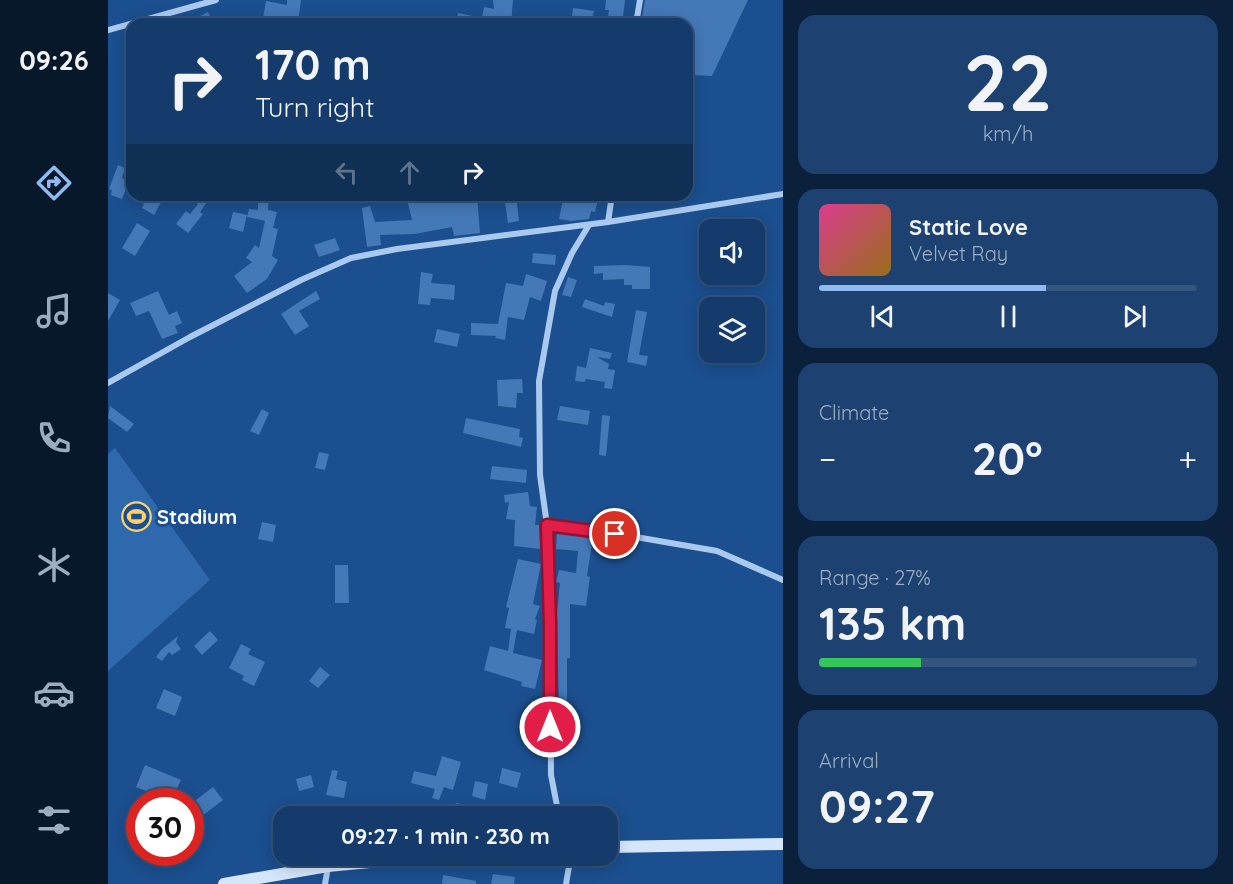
<!DOCTYPE html>
<html lang="en">
<head>
<meta charset="utf-8">
<style>
	body { margin:0; font-family:Quicksand,sans-serif; background:#1d4271; color:#f1f3f6; height:100vh; display:flex; flex-direction:column; font-size:22px; white-space:nowrap }
	* { box-sizing:border-box; margin:0 }
	p { font-size:20px; color:#9dadc1 }
	.icon { flex:none; width:33px; height:33px; fill:none; stroke:currentColor; stroke-width:2; stroke-linecap:round; stroke-linejoin:round }
	.map { position:relative; flex:1; overflow:hidden }
	.panel { display:flex; flex-direction:column; gap:15px; padding:15px; background:#0b203b; width:450px }
	.panel>* { flex:none }
	.hud { position:absolute; left:18px; top:18px; width:567px; height:183px; border-radius:18px; box-shadow:0 3px 15px #0003,0 0 0 2px #33557e; background:#143b6b; color:#f1f3f6; overflow:hidden }
	.buttons { position:absolute; left:591px; top:219px; display:grid; gap:12px }
	.buttons a { display:grid; place-items:center; width:66px; height:66px; border-radius:12px; background:#143b6b; box-shadow:0 3px 15px #0003,0 0 0 2px #33557e; font-size:30px }
	.speed { position:absolute; left:18px; top:788px; display:flex; gap:12px; font-size:30px; font-weight:700; text-align:center }
	.speed>* { display:grid; place-content:center; width:78px; height:78px; border-radius:50%; background:#143b6b; box-shadow:0 3px 15px #0003,0 0 0 2px #33557e; line-height:1 }
	.speed .limit { border:9px solid #d22; background:#fff; color:#111 }
	.pin { position:absolute; display:grid; place-items:center; width:51px; height:51px; color:#fff; margin:-26px; border:3px solid #fff; border-radius:50%; box-shadow:0 2px 6px #0007 }
	.me { position:absolute; width:66px; margin:-33px; rotate:0deg; stroke-linejoin:round; filter:drop-shadow(0 0 4px #0008) }
	.turn { display:flex; align-items:center; gap:21px; height:126px; padding:0 30px; font-size:27px }
	.turn .icon { width:78px; height:78px; stroke-width:2.5 }
	.turn b { display:block; font-size:42px; line-height:51px }
	.lanes { display:flex; align-items:center; height:57px; padding:0 30px; background:#0003; justify-content:center; gap:30px; direction:ltr }
	.lanes .off { opacity:.35 }
	.big { font-size:45px; font-weight:700; line-height:1.1 }
	.panel .widget { flex:1; display:flex; flex-direction:column; justify-content:center; gap:9px; min-width:0; padding:0 21px; border-radius:18px; background:#1d4271 }
	.panel .dial { align-items:center; gap:0 }
	.dial b { font-size:78px; line-height:1 }
	.song { display:flex; align-items:center; gap:18px }
	.cover { width:72px; height:72px; border-radius:9px; background:linear-gradient(135deg,hsl(330 70% 55%),hsl(40 70% 35%)) }
	.played { height:6px; border-radius:3px; background:linear-gradient(90deg,#90b9f0 60%,#33557e 60%) }
	.keys { display:flex; justify-content:space-around; direction:ltr }
	.heat { display:flex; justify-content:space-between; align-items:center; font-size:33px; direction:ltr }
	.charge { height:9px; border-radius:4px; background:linear-gradient(90deg,#34c759 27%,#33557e 0) }
	.trip { position:absolute; left:165px; top:806px; width:345px; height:60px; border-radius:18px; background:#143b6b; box-shadow:0 3px 15px #0003,0 0 0 2px #33557e; font-weight:700; line-height:60px; text-align:center }
	main { display:flex; flex:1; min-height:0 }
	.menu { display:flex; flex-direction:column; width:108px; justify-content:space-around; align-items:center; background:#08182b; color:#9dadc1 }
	.menu .icon { width:42px; height:42px }
	.menu .active { color:#90b9f0 }
	.menu b { font-size:27px; color:#f1f3f6 }
	.map>svg:first-child { display:block }
	.green { fill:#2e69ad }
	.building { fill:#4478b7 }
	.lines { fill:none; stroke-linecap:round; stroke-linejoin:round }
	.street { stroke:#a9c9ee; stroke-width:6 }
	.secondary { stroke:#d6e6fa; stroke-width:12 }
	.route-casing { stroke:#92132f; stroke-width:15 }
	.route { stroke:#e11d48; stroke-width:10 }
	.labels { text-anchor:middle; stroke-width:6; stroke-linejoin:round; paint-order:stroke }
	.poi-label { font-size:20px; font-weight:bold; fill:#fff; stroke:#1b4f8f; text-anchor:start }
</style>
</head>
<body>
<main>
<nav class="menu">
<b>09:26</b>
<svg class="icon active" aria-label="directions" viewBox="0 0 24 24"><path d="M12 3l9 9-9 9-9-9zM9 14v-3h6M13 9l2 2-2 2"/></svg>
<svg class="icon" aria-label="music" viewBox="0 0 24 24"><path d="M9 18V5l10-2v13"/><circle cx="6" cy="18" r="3"/><circle cx="16" cy="16" r="3"/></svg>
<svg class="icon" aria-label="phone" viewBox="0 0 24 24"><path d="M5 4h4l2 5-3 2q2 4 5 5l2-3 5 2v4C11 20 4 13 5 4z"/></svg>
<svg class="icon" aria-label="climate" viewBox="0 0 24 24"><path d="M12 3v18M4 7l16 10M4 17L20 7"/></svg>
<svg class="icon" aria-label="car" viewBox="0 0 24 24"><path d="M5 17H2v-5l4-1 3-4h7l3 4 3 1v5h-3M9 17h6M6 11h13"/><circle cx="7" cy="17" r="2"/><circle cx="17" cy="17" r="2"/></svg>
<svg class="icon" aria-label="filters" viewBox="0 0 24 24"><path d="M4 7h16M4 17h16"/><circle cx="9" cy="7" r="2"/><circle cx="15" cy="17" r="2"/></svg>
</nav>
<div class="map">
<svg width="675" height="884" viewBox="0 0 675 884">
	<rect width="100%" height="100%" fill="#1b4f8f"/>
	<path class="green" d="M7,448L102,580L0,671V454Z"/>
	<path class="building" d="M179,0H193L190,22L171,19L170,24H154L158,1L179,5Z
		M385,0H405L403,24H348L350,13L374,18L376,7L386,9Z
		M498,0H517L514,24H499L501,10H497Z
		M537,0H640L604,76L585,75L586,91H580L579,24H533Z
		M465,8L486,11L483,24H463Z
		M100,12L106,24H77Z
		M10,165L17,168L14,178L21,181L14,199L3,195L4,190L1,189Z
		M29,195H57L46,215L34,208L36,204L27,200Z
		M86,195H104L92,212L95,214L80,233L68,224L78,211L82,214L90,204L82,199Z
		M150,195H161L160,210L169,212L165,228L170,229L164,256L170,260L159,279L139,293L126,276L144,262L138,258L147,245L151,248L157,221L139,217L141,209L150,210Z
		M298,195H309L311,202L338,198L337,195H369L372,233L346,236L344,227L307,234L272,235L273,245L259,247L254,208L262,206L267,222L304,220Z
		M396,195H408L411,221L400,223Z
		M456,195H491L487,212L483,211L481,219L463,221L451,219Z
		M125,212L139,215L135,232L121,228Z
		M29,223L42,231L27,256L14,248Z
		M227,238L232,250L211,257L206,245Z
		M425,253L448,255L447,265L424,263Z
		M518,265L542,267V289H524V285H516V279L495,280V273L486,274V266Z
		M313,272L325,274L323,283L347,285L346,300L323,298L322,305L310,304Z
		M418,274L439,281L433,301L422,297L416,320L400,317L397,340L387,338L388,336L363,335V323L390,324L398,283L415,286Z
		M460,277L469,280L463,297L454,295Z
		M50,291L61,315L69,311L74,323L67,326L70,333L54,339L41,311L28,316L22,303Z
		M208,291L212,299L191,311L201,326L187,335L173,314Z
		M0,293L12,300L0,321Z
		M477,299L496,306L497,302L507,304L504,317L474,307Z
		M528,310L539,312L531,355L540,356L538,366L519,362Z
		M329,329L352,334L349,347L326,342Z
		M482,348L504,353L502,359L489,357L501,364L500,369L507,370L504,389L496,388L497,382L478,379L477,382L467,381L469,366L478,368Z
		M414,379L415,393H409L408,408L390,406L389,380Z
		M2,406L26,424L19,432L0,418Z
		M452,406L482,411L480,425L449,420Z
		M154,409L161,413L151,435L142,431Z
		M494,415L502,416L498,456L491,455Z
		M358,418L412,429L411,437L415,438L413,447L355,433Z
		M211,452L221,454L217,470L207,468Z
		M384,466L419,470L418,483L382,479Z
		M420,492L422,506L429,507L427,525H431L432,549L406,546L407,520L398,519L401,502L397,503L396,495Z
		M154,522L168,525L165,542L150,539Z
		M449,533L485,537L479,576L482,577L478,606L462,604V658H459V715H451L449,613L452,583L448,582L451,570L468,573L470,551L448,549Z
		M410,559L433,564L425,604L432,606L427,619L429,620L426,634L409,630L405,653L434,660L427,689L413,686L414,682L376,670L382,646L400,651L403,629L397,628L401,608L398,607Z
		M227,565H240L241,603H227Z
		M102,631L110,640L94,655L86,646Z
		M70,636L68,642L73,649L64,655L61,652L54,661L48,657L54,649Z
		M133,644L143,649L140,654L157,662L146,686L134,680L136,676L121,668Z
		M212,667L222,675L210,688L201,681Z
		M56,689L74,697L67,716L48,708Z
		M334,756L353,762L345,790L336,787L331,800L324,798L327,789L303,783L306,771L328,776Z
		M37,765L73,780L63,801L28,787Z
		M394,768L413,773L409,788L391,783Z
		M224,770L230,771L228,779L239,782L236,798L218,795Z
		M203,775L206,787L191,791L188,779Z
		M367,781L380,784L377,800L364,796Z
		M105,787L115,800L94,816L84,803Z
		M348,803L375,809L373,816H345Z
		M385,874L407,877L406,884H383Z
		M335,875L368,881V884H334Z"/>
	<g class="lines">
		<path class="street" d="M528,24L532,0
			M0,30L108,0
			M500,222L504,195
			M0,383L82,337L193,280L243,258L289,249L500,222L675,194
			M439,525L487,530L609,551L675,580
			M451,816L443,775L442,624L439,525L432,475L431,381L447,291L464,253L481,225
			M217,884L220,867
			M458,884L463,855"/>
		<path class="secondary" d="M500,847L675,844
			M116,884L220,866L335,855"/>
	</g>
	<g class="lines">
		<defs>
			<path id="route" d="M442,727V624L439,525L507,534"/>
		</defs>
		<use href="#route" class="route-casing"/>
		<use href="#route" class="route"/>
	</g>
	<defs>
		<symbol id="stadium-ring" viewBox="-11 -11 22 22"><circle r="9.5" fill="#1b4f8f" stroke="#ffd166" stroke-width="1.5"/><path d="M0-5a6.5 5 0 1 0 0 10a6.5 5 0 1 0 0-10ZM-3.5-1.8h7v3.6h-7Z" fill="#ffd166"/></symbol>
	</defs>
	<g fill-rule="evenodd">
		<use href="#stadium-ring" x="12" y="500" width="33" height="33"/>
	</g>
	<g class="labels">
		<g class="poi-label">
			<text x="49" y="524">Stadium</text>
		</g>
	</g>
</svg>
<div class="buttons">
<a><svg class="icon" aria-label="sound" viewBox="0 0 24 24"><path d="M4 9h4l5-4v14l-5-4H4zM17 9q2 3 0 6"/></svg></a>
<a><svg class="icon" aria-label="layers" viewBox="0 0 24 24"><path d="M12 4l9 5-9 5-9-5zM3 14l9 5 9-5"/></svg></a>
</div>
<div class="speed"><div class="limit">30</div></div>
<div class="pin" style="left:507px;top:534px;background:#d93025"><svg class="icon" aria-label="arrive" viewBox="0 0 24 24"><path d="M6 21V4h12l-3 4 3 4H6"/></svg></div>
<svg class="me" style="left:442px;top:727px" viewBox="-20 -20 40 40"><circle r="17" fill="#e11d48" stroke="#fff" stroke-width="3"/><path d="M0-11L8 9 0 5-8 9z" fill="#fff"/></svg>
<div class="trip">09:27 · 1 min · 230 m</div>
<div class="hud">
<div class="turn"><svg class="icon" aria-label="right" viewBox="0 0 24 24"><path d="M7 20v-9h11M14 6l5 5-5 5"/></svg><div><b>170 m</b>Turn right</div></div>
<div class="lanes"><svg class="icon off" aria-label="left" viewBox="0 0 24 24"><path d="M17 20v-9H6M10 6l-5 5 5 5"/></svg><svg class="icon off" aria-label="ahead" viewBox="0 0 24 24"><path d="M12 20V5M6 11l6-6 6 6"/></svg><svg class="icon" aria-label="right" viewBox="0 0 24 24"><path d="M7 20v-9h11M14 6l5 5-5 5"/></svg></div>
</div>
</div>
<section class="panel">
<div class="widget dial"><b>22</b><p>km/h</p></div>
<div class="widget">
<div class="song"><i class="cover"></i><div><b>Static Love</b><p>Velvet Ray</p></div></div>
<div class="played"></div>
<div class="keys"><svg class="icon" aria-label="previous" viewBox="0 0 24 24"><path d="M18 5L8 12l10 7zM5 5v14"/></svg><svg class="icon" aria-label="pause" viewBox="0 0 24 24"><path d="M8 5v14M16 5v14"/></svg><svg class="icon" aria-label="next" viewBox="0 0 24 24"><path d="M6 5l10 7-10 7zM19 5v14"/></svg></div>
</div>
<div class="widget"><p>Climate</p>
<div class="heat"><a>−</a><b class="big">20°</b><a>+</a></div>
</div>
<div class="widget"><p>Range · 27%</p><b class="big">135 km</b><div class="charge"></div></div>
<div class="widget"><p>Arrival</p><b class="big">09:27</b></div>
</section>
</main>
</body>
</html>
